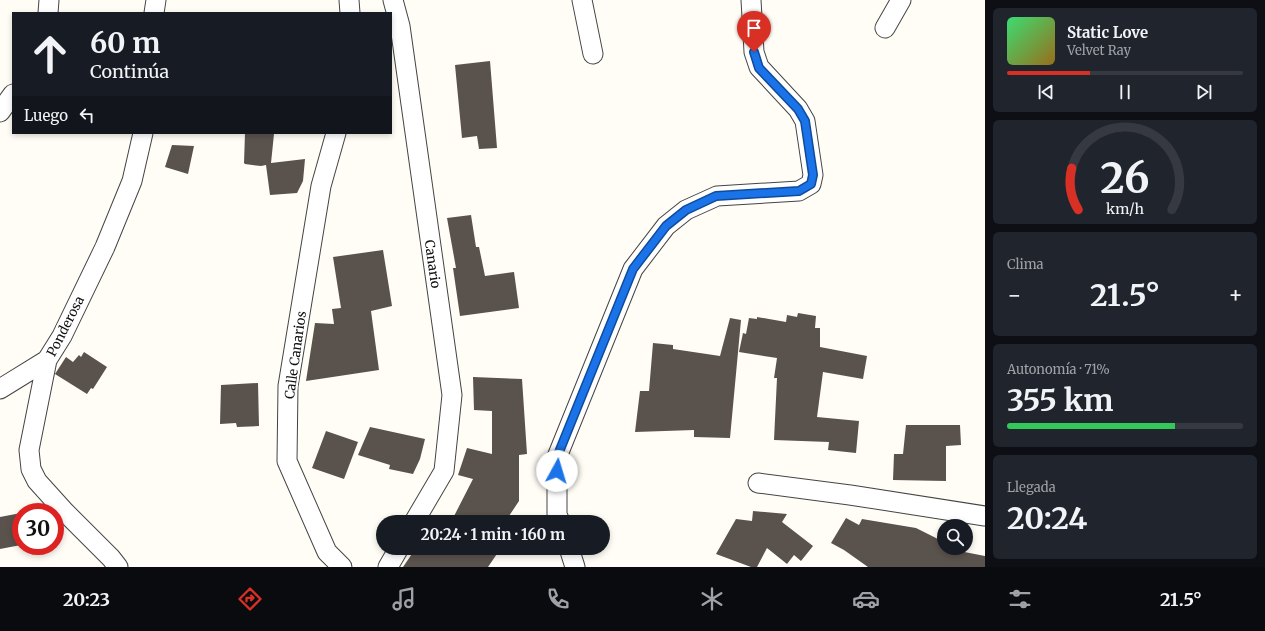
<!DOCTYPE html>
<html lang="es">
<head>
<meta charset="utf-8">
<style>
	body { margin:0; font-family:Merriweather,serif; background:#20242c; color:#f1f3f6; height:100vh; display:flex; flex-direction:column; font-size:15px; white-space:nowrap }
	* { box-sizing:border-box; margin:0 }
	p { font-size:13px; color:#9ea1a6 }
	.icon { flex:none; width:22px; height:22px; fill:none; stroke:currentColor; stroke-width:2; stroke-linecap:round; stroke-linejoin:round }
	.map { position:relative; flex:1; overflow:hidden }
	.details { display:flex; flex-direction:column; gap:8px; padding:8px; background:#0d0f14; width:280px }
	.details>* { flex:none }
	.hud { position:absolute; left:12px; top:12px; width:380px; height:122px; border-radius:0px; box-shadow:0 2px 6px #0003; background:#171b24; color:#f1f3f6; overflow:hidden }
	.fabs { position:absolute; left:937px; top:519px; display:grid; gap:8px }
	.fabs a { display:grid; place-items:center; width:36px; height:36px; border-radius:50%; background:#171b24; box-shadow:0 2px 6px #0003; font-size:20px }
	.speed { position:absolute; left:12px; top:503px; display:flex; gap:8px; font-size:20px; font-weight:700; text-align:center }
	.speed>* { display:grid; place-content:center; width:52px; height:52px; border-radius:50%; background:#171b24; box-shadow:0 2px 6px #0003; line-height:1 }
	.speed .limit { border:6px solid #d22; background:#fff; color:#111 }
	.pin { position:absolute; display:grid; place-items:center; width:34px; height:34px; color:#fff; margin:-41px -17px; border-radius:50% 50% 50% 0; rotate:-45deg; box-shadow:0 0 4px #0007 }
	.pin .icon { rotate:45deg }
	.me { position:absolute; width:44px; margin:-22px; rotate:6deg; stroke-linejoin:round; filter:drop-shadow(0 0 3px #0008) }
	.turn { display:flex; align-items:center; gap:14px; height:84px; padding:0 12px; font-size:18px }
	.turn .icon { width:52px; height:52px; stroke-width:2.5 }
	.turn b { display:block; font-size:28px; line-height:34px }
	.then { display:flex; align-items:center; height:38px; padding:0 12px; background:#0003; gap:8px; font-size:15px }
	.big { font-size:30px; font-weight:700; line-height:1.1 }
	.details .widget { flex:1; display:flex; flex-direction:column; justify-content:center; gap:6px; min-width:0; padding:0 14px; border-radius:6px; background:#20242c }
	.details .dial { align-items:center; gap:0 }
	.dial svg { height:104px; overflow:visible; fill:none; stroke:#363941; stroke-width:7; stroke-linecap:round; text-anchor:middle }
	.dial text { fill:#f1f3f6; stroke:none }
	.song { display:flex; align-items:center; gap:12px }
	.cover { width:48px; height:48px; border-radius:6px; background:linear-gradient(135deg,hsl(140 70% 55%),hsl(40 70% 35%)) }
	.played { height:4px; border-radius:2px; background:linear-gradient(90deg,#d93025 35%,#363941 35%) }
	.keys { display:flex; justify-content:space-around; direction:ltr }
	.heat { display:flex; justify-content:space-between; align-items:center; font-size:22px; direction:ltr }
	.charge { height:6px; border-radius:3px; background:linear-gradient(90deg,#34c759 71%,#363941 0) }
	.trip { position:absolute; left:376px; top:515px; width:234px; height:40px; border-radius:20px; background:#171b24; box-shadow:0 2px 6px #0003; font-weight:700; line-height:40px; text-align:center }
	.menu { display:flex; height:64px; justify-content:space-around; align-items:center; background:#090b0e; color:#9ea1a6 }
	.menu .icon { width:28px; height:28px }
	.menu .selected { color:#d93025 }
	.menu b { font-size:18px; color:#f1f3f6 }
	main { display:flex; flex:1; min-height:0 }
	.map>svg:first-child { display:block }
	.building { fill:#5a524d }
	.lines { fill:none; stroke-linecap:round; stroke-linejoin:round }
	.street-casing { stroke:#444; stroke-width:21 }
	.street { stroke:#fff; stroke-width:19 }
	.route-casing { stroke:#114b97; stroke-width:10 }
	.route { stroke:#1a73e8; stroke-width:7 }
	.labels { text-anchor:middle; stroke-width:4; stroke-linejoin:round; paint-order:stroke }
	.street-label { font-size:13px; fill:#111; stroke:#fff }
</style>
</head>
<body>
<main>
<div class="map">
<svg width="985" height="567" viewBox="0 0 985 567">
	<rect width="100%" height="100%" fill="#fffdf5"/>
	<path class="building" d="M490,61L497,148L479,149L477,136L462,138L455,65Z
		M245,133L274,134L271,163L305,159L303,181L297,193L270,195L266,165L261,166L245,164L244,163Z
		M172,145L194,146L188,174L165,167Z
		M471,215L476,247H479L485,276L514,272L519,308L460,316L453,268H456L447,218Z
		M383,250L392,306L371,311L379,370L306,381L315,323L334,324L332,309L341,308L333,257Z
		M798,313L816,316L815,328H820V347L867,356L863,379L823,372L817,417L859,421L856,453L828,450L829,442L774,440L777,378H774L777,358L739,352L743,333L746,334L749,318L757,319V317L786,322L787,315L797,317Z
		M730,318L741,320L730,438L694,437V430L635,432L640,391H649L653,343L673,345V349L720,356Z
		M84,352L107,367L93,389L91,388L87,394L55,374L66,357L73,362L79,355L81,357Z
		M473,377L522,379L527,454L519,455V501L505,522H451L473,479L458,475L467,448L492,454V411L474,410Z
		M258,383L259,426L237,427L236,423L220,424L221,385Z
		M906,425H960L961,445L946,446V481L893,480L894,454H903Z
		M370,427L425,439L420,459L413,474L389,469L390,465L358,455Z
		M326,431L358,442L344,479L312,468Z
		M753,511L787,514L782,522L813,546L801,561L794,555L787,564L767,548L757,567H751L716,554L736,519L752,521Z
		M21,513V545L0,549V517Z
		M846,518L859,525L862,519L916,528L944,542V548L985,556V567H868L844,550L831,543Z
		M416,548H501L488,567H403Z"/>
	<g class="lines">
		<defs>
			<path id="street" d="M349,0L350,13
				M393,0L400,26L452,395L444,471L414,522
				M582,0L593,54
				M48,13L49,0
				M154,13L156,0
				M885,28L901,0
				M0,112L13,94
				M336,133L321,186L288,386L287,461L327,552L342,567
				M0,389L47,360
				M758,483L850,495L985,516
				M560,522L557,514V457L633,269L666,226L686,210L717,196L799,191L811,184L813,175L805,121L798,109L759,67L754,52L751,0
				M569,548L575,567
				M118,567L111,558L65,512L37,481L31,469L29,450L47,360L62,336L105,247L132,181L143,133
				M388,567L399,548"/>
		</defs>
		<use href="#street" class="street-casing"/>
		<use href="#street" class="street"/>
	</g>
	<g class="lines">
		<defs>
			<path id="route" d="M557,471V457L633,269L666,226L686,210L716,196L799,191L811,184L813,175L805,121L798,109L759,68L754,52"/>
		</defs>
		<use href="#route" class="route-casing"/>
		<use href="#route" class="route"/>
	</g>
	<g class="labels">
		<g class="street-label">
			<text transform="translate(433 264) rotate(82)" y="5">Canario</text>
			<text transform="translate(65 326) rotate(-63)" y="5">Ponderosa</text>
			<text transform="translate(295 355) rotate(-82)" y="5">Calle Canarios</text>
		</g>
	</g>
</svg>
<div class="fabs">
<a><svg class="icon" aria-label="search" viewBox="0 0 24 24"><circle cx="10" cy="10" r="6"/><path d="M15 15l6 6"/></svg></a>
</div>
<div class="speed"><div class="limit">30</div></div>
<div class="pin" style="left:754px;top:52px;background:#d93025"><svg class="icon" aria-label="arrive" viewBox="0 0 24 24"><path d="M6 21V4h12l-3 4 3 4H6"/></svg></div>
<svg class="me" style="left:557px;top:471px" viewBox="-20 -20 40 40"><circle r="19" fill="#fff"/><path d="M0-13L10 11 0 6-10 11z" fill="#1a73e8"/></svg>
<div class="trip">20:24 · 1 min · 160 m</div>
<div class="hud">
<div class="turn"><svg class="icon" aria-label="ahead" viewBox="0 0 24 24"><path d="M12 20V5M6 11l6-6 6 6"/></svg><div><b>60 m</b>Continúa</div></div>
<div class="then">Luego<svg class="icon" aria-label="left" viewBox="0 0 24 24"><path d="M17 20v-9H6M10 6l-5 5 5 5"/></svg></div>
</div>
</div>
<section class="details">
<div class="widget">
<div class="song"><i class="cover"></i><div><b>Static Love</b><p>Velvet Ray</p></div></div>
<div class="played"></div>
<div class="keys"><svg class="icon" aria-label="previous" viewBox="0 0 24 24"><path d="M18 5L8 12l10 7zM5 5v14"/></svg><svg class="icon" aria-label="pause" viewBox="0 0 24 24"><path d="M8 5v14M16 5v14"/></svg><svg class="icon" aria-label="next" viewBox="0 0 24 24"><path d="M6 5l10 7-10 7zM19 5v14"/></svg></div>
</div>
<div class="widget dial"><svg viewBox="0 0 100 80">
<path d="M14 69A42 42 0 1 1 86 69"/>
<path d="M14 69A42 42 0 0 1 9 37" stroke="#d93025"/>
<text x="50" y="56" font-size="32" font-weight="700">26</text>
<text x="50" y="72" font-size="11">km/h</text>
</svg></div>
<div class="widget"><p>Clima</p>
<div class="heat"><a>−</a><b class="big">21.5°</b><a>+</a></div>
</div>
<div class="widget"><p>Autonomía · 71%</p><b class="big">355 km</b><div class="charge"></div></div>
<div class="widget"><p>Llegada</p><b class="big">20:24</b></div>
</section>
</main>
<nav class="menu">
<b>20:23</b>
<svg class="icon selected" aria-label="directions" viewBox="0 0 24 24"><path d="M12 3l9 9-9 9-9-9zM9 14v-3h6M13 9l2 2-2 2"/></svg>
<svg class="icon" aria-label="music" viewBox="0 0 24 24"><path d="M9 18V5l10-2v13"/><circle cx="6" cy="18" r="3"/><circle cx="16" cy="16" r="3"/></svg>
<svg class="icon" aria-label="phone" viewBox="0 0 24 24"><path d="M5 4h4l2 5-3 2q2 4 5 5l2-3 5 2v4C11 20 4 13 5 4z"/></svg>
<svg class="icon" aria-label="climate" viewBox="0 0 24 24"><path d="M12 3v18M4 7l16 10M4 17L20 7"/></svg>
<svg class="icon" aria-label="car" viewBox="0 0 24 24"><path d="M5 17H2v-5l4-1 3-4h7l3 4 3 1v5h-3M9 17h6M6 11h13"/><circle cx="7" cy="17" r="2"/><circle cx="17" cy="17" r="2"/></svg>
<svg class="icon" aria-label="filters" viewBox="0 0 24 24"><path d="M4 7h16M4 17h16"/><circle cx="9" cy="7" r="2"/><circle cx="15" cy="17" r="2"/></svg>
<b>21.5°</b>
</nav>
</body>
</html>
